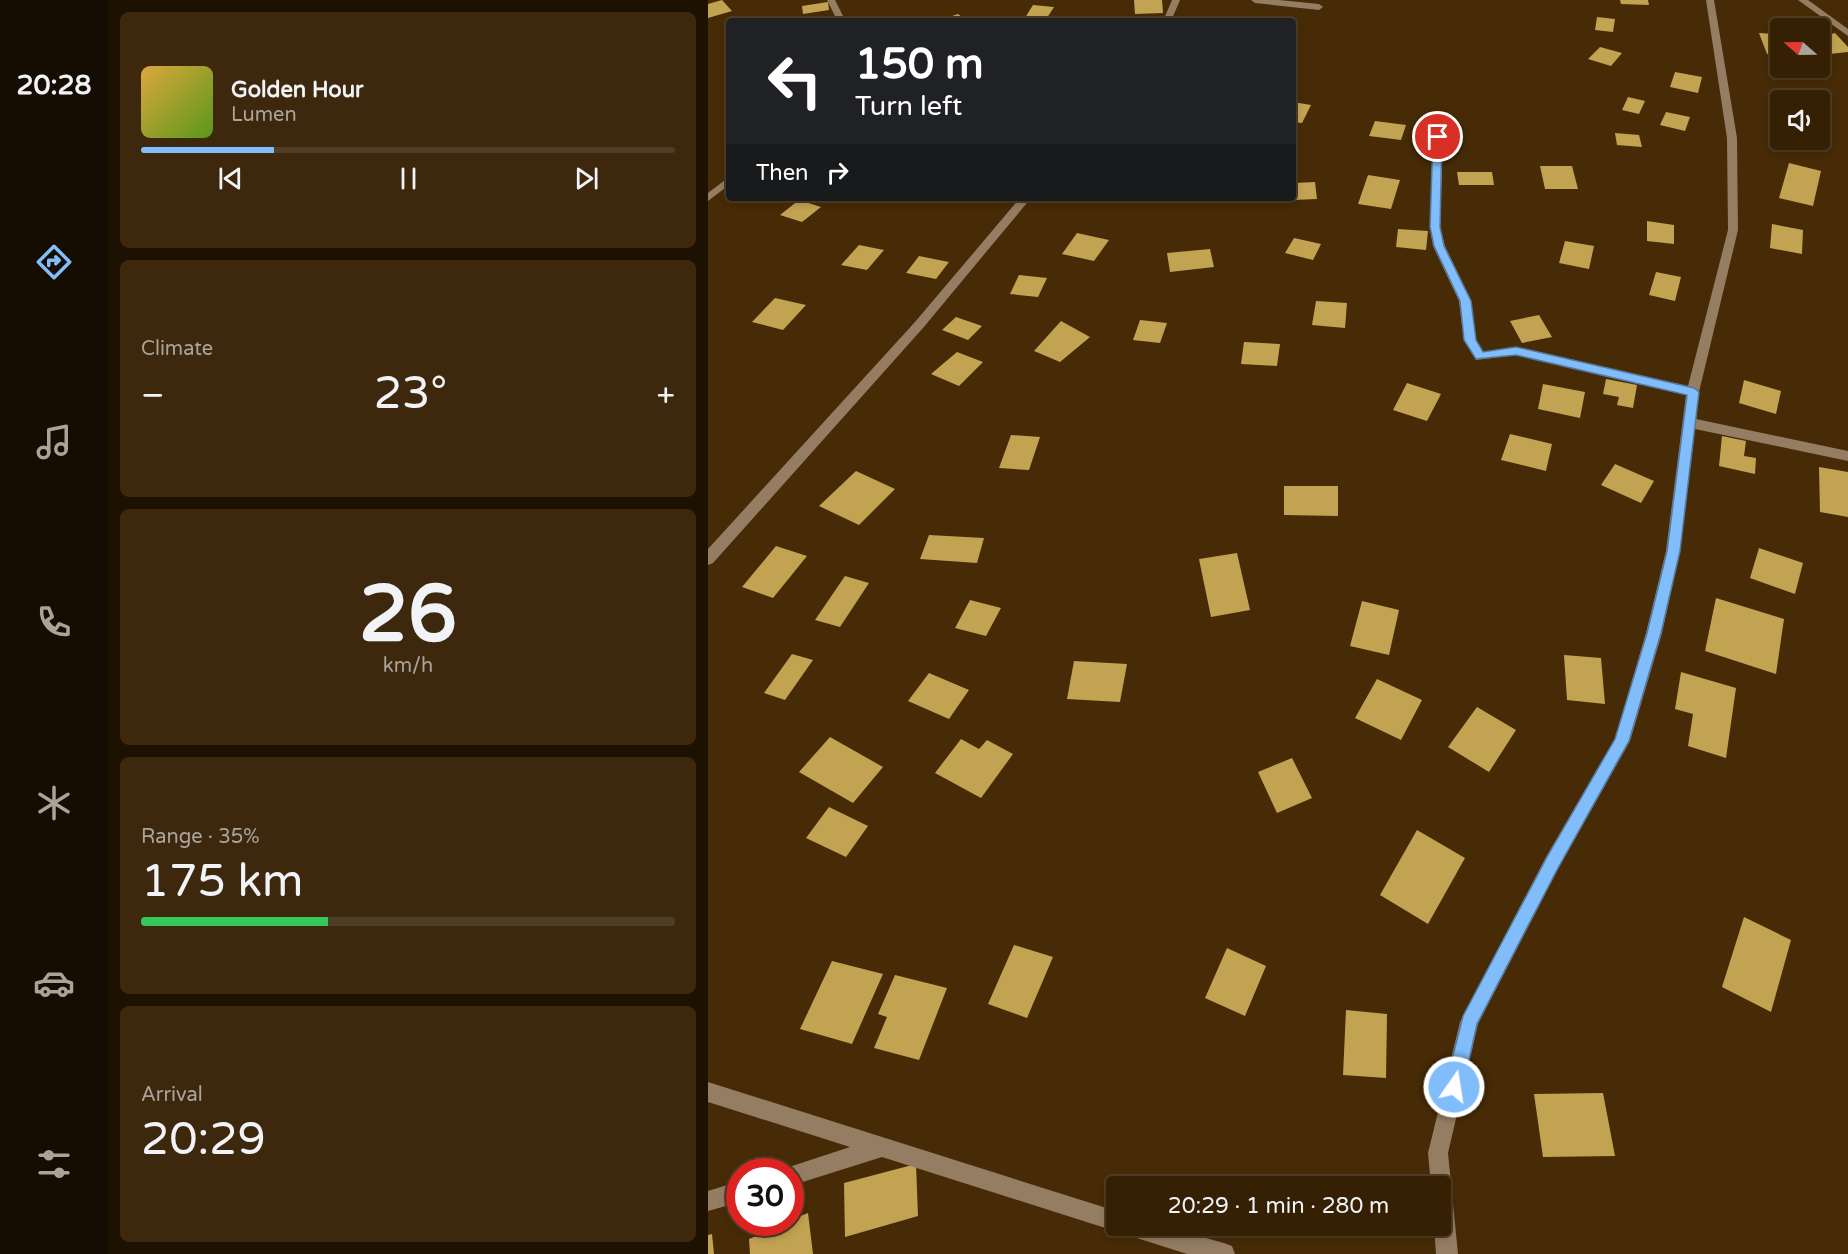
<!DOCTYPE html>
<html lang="en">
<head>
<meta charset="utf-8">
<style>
	body { margin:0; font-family:"Varela Round",sans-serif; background:#3d280e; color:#f1f3f6; height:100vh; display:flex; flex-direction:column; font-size:22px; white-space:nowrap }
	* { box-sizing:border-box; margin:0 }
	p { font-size:20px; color:#aaa39a }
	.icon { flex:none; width:33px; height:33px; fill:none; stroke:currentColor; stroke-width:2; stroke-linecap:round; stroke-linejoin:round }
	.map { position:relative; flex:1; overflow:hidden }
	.panel { display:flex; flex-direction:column; gap:12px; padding:12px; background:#1d1202; width:600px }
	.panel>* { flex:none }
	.top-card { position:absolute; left:18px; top:18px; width:570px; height:183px; border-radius:6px; box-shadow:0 3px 9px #0003,0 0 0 2px #4f3e26; background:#202124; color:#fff; overflow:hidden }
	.needle { width:39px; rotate:290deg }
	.tools { position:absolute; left:1062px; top:18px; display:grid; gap:12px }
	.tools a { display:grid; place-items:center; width:60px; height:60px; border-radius:6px; background:#352004; box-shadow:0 3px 9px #0003,0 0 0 2px #4f3e26; font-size:30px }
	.speed { position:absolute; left:18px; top:1158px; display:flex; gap:12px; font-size:30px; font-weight:700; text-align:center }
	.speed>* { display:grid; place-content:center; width:78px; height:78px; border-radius:50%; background:#352004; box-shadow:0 3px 9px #0003,0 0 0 2px #4f3e26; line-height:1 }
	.speed .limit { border:9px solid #d22; background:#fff; color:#111 }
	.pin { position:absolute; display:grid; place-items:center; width:51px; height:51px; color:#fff; margin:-26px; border:3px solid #fff; border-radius:50%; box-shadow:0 2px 6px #0007 }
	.me { position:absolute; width:66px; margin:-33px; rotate:13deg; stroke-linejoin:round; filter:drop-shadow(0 0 4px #0008) }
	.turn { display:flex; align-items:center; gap:21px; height:126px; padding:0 30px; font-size:27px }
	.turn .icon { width:78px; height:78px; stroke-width:2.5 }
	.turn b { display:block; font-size:42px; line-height:51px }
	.then { display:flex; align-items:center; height:57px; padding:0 30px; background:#0003; gap:12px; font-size:22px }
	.big { font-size:45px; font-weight:600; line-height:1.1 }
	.panel .widget { flex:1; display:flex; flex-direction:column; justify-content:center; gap:9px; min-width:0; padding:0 21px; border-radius:9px; background:#3d280e }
	.panel .dial { align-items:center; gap:0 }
	.dial b { font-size:78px; line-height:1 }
	.song { display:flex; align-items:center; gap:18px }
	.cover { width:72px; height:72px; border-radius:9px; background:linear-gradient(135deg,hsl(40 70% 55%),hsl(90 70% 35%)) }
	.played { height:6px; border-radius:3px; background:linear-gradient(90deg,#80bdfa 25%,#4f3e26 25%) }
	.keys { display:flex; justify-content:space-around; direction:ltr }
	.heat { display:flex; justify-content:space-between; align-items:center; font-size:33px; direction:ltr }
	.charge { height:9px; border-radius:4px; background:linear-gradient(90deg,#34c759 35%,#4f3e26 0) }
	.trip { position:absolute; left:398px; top:1176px; width:345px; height:60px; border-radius:6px; background:#352004; box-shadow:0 3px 9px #0003,0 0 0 2px #4f3e26; font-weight:600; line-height:60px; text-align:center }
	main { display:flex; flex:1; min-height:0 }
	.tab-bar { display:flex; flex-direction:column; width:108px; justify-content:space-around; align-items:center; background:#150d02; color:#aaa39a }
	.tab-bar .icon { width:42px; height:42px }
	.tab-bar .active { color:#80bdfa }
	.tab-bar b { font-size:27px; color:#f1f3f6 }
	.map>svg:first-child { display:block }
	.building { fill:#c2a352 }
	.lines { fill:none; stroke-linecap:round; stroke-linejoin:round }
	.minor { fill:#957d63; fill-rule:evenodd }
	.route { fill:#80bdfa; stroke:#537ba2; stroke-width:1.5 }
</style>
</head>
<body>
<main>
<nav class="tab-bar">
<b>20:28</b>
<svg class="icon active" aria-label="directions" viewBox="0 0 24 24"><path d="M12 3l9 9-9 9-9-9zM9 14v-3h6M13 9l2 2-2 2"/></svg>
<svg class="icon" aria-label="music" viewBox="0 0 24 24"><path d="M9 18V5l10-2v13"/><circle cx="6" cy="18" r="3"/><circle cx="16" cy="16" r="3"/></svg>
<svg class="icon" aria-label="phone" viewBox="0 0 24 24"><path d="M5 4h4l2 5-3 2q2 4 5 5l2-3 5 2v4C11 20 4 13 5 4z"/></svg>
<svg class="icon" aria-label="climate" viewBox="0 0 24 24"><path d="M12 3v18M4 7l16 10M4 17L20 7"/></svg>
<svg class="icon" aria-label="car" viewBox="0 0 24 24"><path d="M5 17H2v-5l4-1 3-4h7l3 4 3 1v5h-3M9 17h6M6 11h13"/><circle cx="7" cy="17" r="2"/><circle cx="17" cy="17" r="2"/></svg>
<svg class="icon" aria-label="filters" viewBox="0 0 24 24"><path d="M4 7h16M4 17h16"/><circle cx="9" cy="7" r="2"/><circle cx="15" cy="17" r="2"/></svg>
</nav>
<section class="panel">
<div class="widget">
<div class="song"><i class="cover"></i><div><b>Golden Hour</b><p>Lumen</p></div></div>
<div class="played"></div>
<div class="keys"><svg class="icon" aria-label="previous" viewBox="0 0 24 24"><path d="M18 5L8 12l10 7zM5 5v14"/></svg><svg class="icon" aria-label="pause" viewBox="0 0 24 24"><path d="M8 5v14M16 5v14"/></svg><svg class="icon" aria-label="next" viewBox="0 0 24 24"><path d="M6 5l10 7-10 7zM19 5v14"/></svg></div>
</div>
<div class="widget"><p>Climate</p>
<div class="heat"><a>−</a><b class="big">23°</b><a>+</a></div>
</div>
<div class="widget dial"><b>26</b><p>km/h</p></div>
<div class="widget"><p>Range · 35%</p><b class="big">175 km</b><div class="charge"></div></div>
<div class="widget"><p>Arrival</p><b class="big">20:29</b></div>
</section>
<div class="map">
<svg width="1140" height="1254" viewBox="0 0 1140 1254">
	<rect width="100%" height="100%" fill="#472b06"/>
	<path class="building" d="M14,0L24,11L0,18V4Z
		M426,0H454L455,13L427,14Z
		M912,0H940L941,5L913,4Z
		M120,2L121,10L95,14L94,6Z
		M325,5L346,7L337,21H315Z
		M250,14L258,20L230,21Z
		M889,17L907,19L905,32L887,30Z
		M1051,33L1068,34L1072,55L1059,54Z
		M1127,33L1140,47V52L1112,55V37Z
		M892,47L914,53L903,66L880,59Z
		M967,72L994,77L990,93L962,87Z
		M920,97L937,101L931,114L914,110Z
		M585,102L603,105L594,123L585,122Z
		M958,112L982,117L977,131L952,125Z
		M667,121L698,125L693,140L661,136Z
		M907,133L931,135L934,147L909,145Z
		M1081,163L1113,171L1105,206L1071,198Z
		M832,166H864L870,189H837Z
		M749,172H784L786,185H751Z
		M660,175L692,180L683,209L650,204Z
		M607,182L609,199L585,200V183Z
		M363,198H397L396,202L362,201Z
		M91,200L113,207L94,222L72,215Z
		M939,221L966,225V244L939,241Z
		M1064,224L1095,230L1094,254L1062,248Z
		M690,229L720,231L718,250L688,247Z
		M369,233L401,240L386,261L354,254Z
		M586,238L613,244L605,260L577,253Z
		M857,241L886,246L881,269L851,263Z
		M151,245L176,250L159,270L133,265Z
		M502,249L506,267L462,272L459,253Z
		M211,256L241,262L228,279L198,273Z
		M948,272L973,277L967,301L941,295Z
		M311,275L339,278L330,297L302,294Z
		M67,298L98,305L75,330L44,322Z
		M608,301L639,303L637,328L604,325Z
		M831,315L844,337L814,343L802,321Z
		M248,317L274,326L260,340L234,330Z
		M432,320L459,323L452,343L425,340Z
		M353,321L382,337L352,362L326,351Z
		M536,342L572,344L569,366L533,364Z
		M249,352L275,362L251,386L223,374Z
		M898,379L929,385L925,408L909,405L911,397L895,394Z
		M1036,380L1073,391L1068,414L1031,403Z
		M699,383L733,394L719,421L685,410Z
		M835,384L877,392L872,418L830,409Z
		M802,434L844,444L838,471L793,460Z
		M303,435L332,437L321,470L291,468Z
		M1014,436L1038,441L1036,456L1048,458L1047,474L1011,466Z
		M907,464L946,481L933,503L893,485Z
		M1111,467L1140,472V517L1112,512Z
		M148,471L187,489L151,525L111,506Z
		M576,486H630V516L576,515Z
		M221,535L276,538L269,563L212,559Z
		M68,546L99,556L65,598L34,587Z
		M1051,548L1095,563L1087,594L1042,578Z
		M529,553L542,610L503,617L491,559Z
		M137,576L161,583L132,627L107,620Z
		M1008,598L1076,619L1068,674L997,651Z
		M262,600L293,608L278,636L247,628Z
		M654,601L691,610L681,655L642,646Z
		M84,654L105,660L77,700L56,693Z
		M856,655L893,658L897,704L859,700Z
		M366,661L419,664L412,702L359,699Z
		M973,672L1028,688L1018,758L980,746L985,714L967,709Z
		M221,673L261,690L241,719L200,701Z
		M669,679L714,700L693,740L647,718Z
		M769,707L808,730L781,772L740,747Z
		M122,737L175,767L145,803L91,772Z
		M253,739L271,749L279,740L305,754L273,798L227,773Z
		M584,758L604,798L569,813L550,772Z
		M121,807L160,826L138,857L98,838Z
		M709,830L757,858L720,924L672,895Z
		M1036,917L1083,940L1063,1012L1014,987Z
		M306,945L345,957L319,1018L280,1004Z
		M519,948L558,966L537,1016L497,998Z
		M124,961L175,974L144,1044L92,1029Z
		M187,975L239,988L211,1060L166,1048L179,1017L170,1014Z
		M638,1010L679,1014L678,1078L635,1075Z
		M895,1093L907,1156L835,1157L826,1094Z
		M208,1164L210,1216L137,1237L136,1183Z
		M100,1213L105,1254H42L41,1239L82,1222V1220Z
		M4,1234L6,1254H0V1235Z"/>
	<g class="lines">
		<path class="minor" d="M119,0H127L136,18L135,21H127L128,18Z
			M464,0H472L463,21H455Z
			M543,0H571L611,4L615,7L611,10L547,3Z
			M998,0H1006L1029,138L1030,230L991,392L988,419L1140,451V461L987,429L972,551L954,633L922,741L850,869L770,1024L740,1153L750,1254H728L726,1226H732V1186H723L720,1153L752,1022L838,857L907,739L938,633L958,551L978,395L808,355L768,360L756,340L751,301L725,246L722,227L725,137L730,134L735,137L732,227L737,246L763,301L768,340L775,352L808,347L980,386L1020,230L1019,138Z
			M1090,0H1100L1140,29V36Z
			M21,177V185L0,201V193Z
			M312,198H323L215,328L5,563L0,565V549L207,322Z
			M0,1082L408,1211V1226H454L516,1243L524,1246L527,1254H479L174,1157L82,1186V1172H74L75,1169L142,1147L0,1102Z
			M32,1181V1202L0,1211V1191Z"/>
	</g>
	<path class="route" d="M730,134L734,137L732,227L736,246L763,301L768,340L775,352L808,347L986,388L991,392L972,551L953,633L921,741L850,868L769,1024L755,1087L752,1094L746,1096L739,1094L737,1087L755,1016L839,857L907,739L939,633L959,551L979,395L808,355L768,359L756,340L752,301L726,246L722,227L725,137Z"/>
</svg>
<div class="tools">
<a><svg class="needle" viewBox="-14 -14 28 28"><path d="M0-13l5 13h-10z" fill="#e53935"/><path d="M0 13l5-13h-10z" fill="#aaa39a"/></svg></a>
<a><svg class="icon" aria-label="sound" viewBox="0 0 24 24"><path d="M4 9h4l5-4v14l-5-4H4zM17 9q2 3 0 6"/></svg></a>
</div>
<div class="speed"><div class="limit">30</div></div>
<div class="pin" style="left:730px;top:137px;background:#d93025"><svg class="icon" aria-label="arrive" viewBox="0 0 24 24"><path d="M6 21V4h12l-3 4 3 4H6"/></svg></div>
<svg class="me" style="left:746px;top:1087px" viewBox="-20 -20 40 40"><circle r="17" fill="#80bdfa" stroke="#fff" stroke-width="3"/><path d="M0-11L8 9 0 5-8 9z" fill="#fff"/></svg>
<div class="trip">20:29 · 1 min · 280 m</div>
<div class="top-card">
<div class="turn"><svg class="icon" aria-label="left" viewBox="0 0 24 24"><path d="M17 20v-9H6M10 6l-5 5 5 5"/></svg><div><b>150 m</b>Turn left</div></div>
<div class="then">Then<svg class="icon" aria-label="right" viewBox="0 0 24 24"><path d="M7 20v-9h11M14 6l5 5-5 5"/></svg></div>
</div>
</div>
</main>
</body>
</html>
